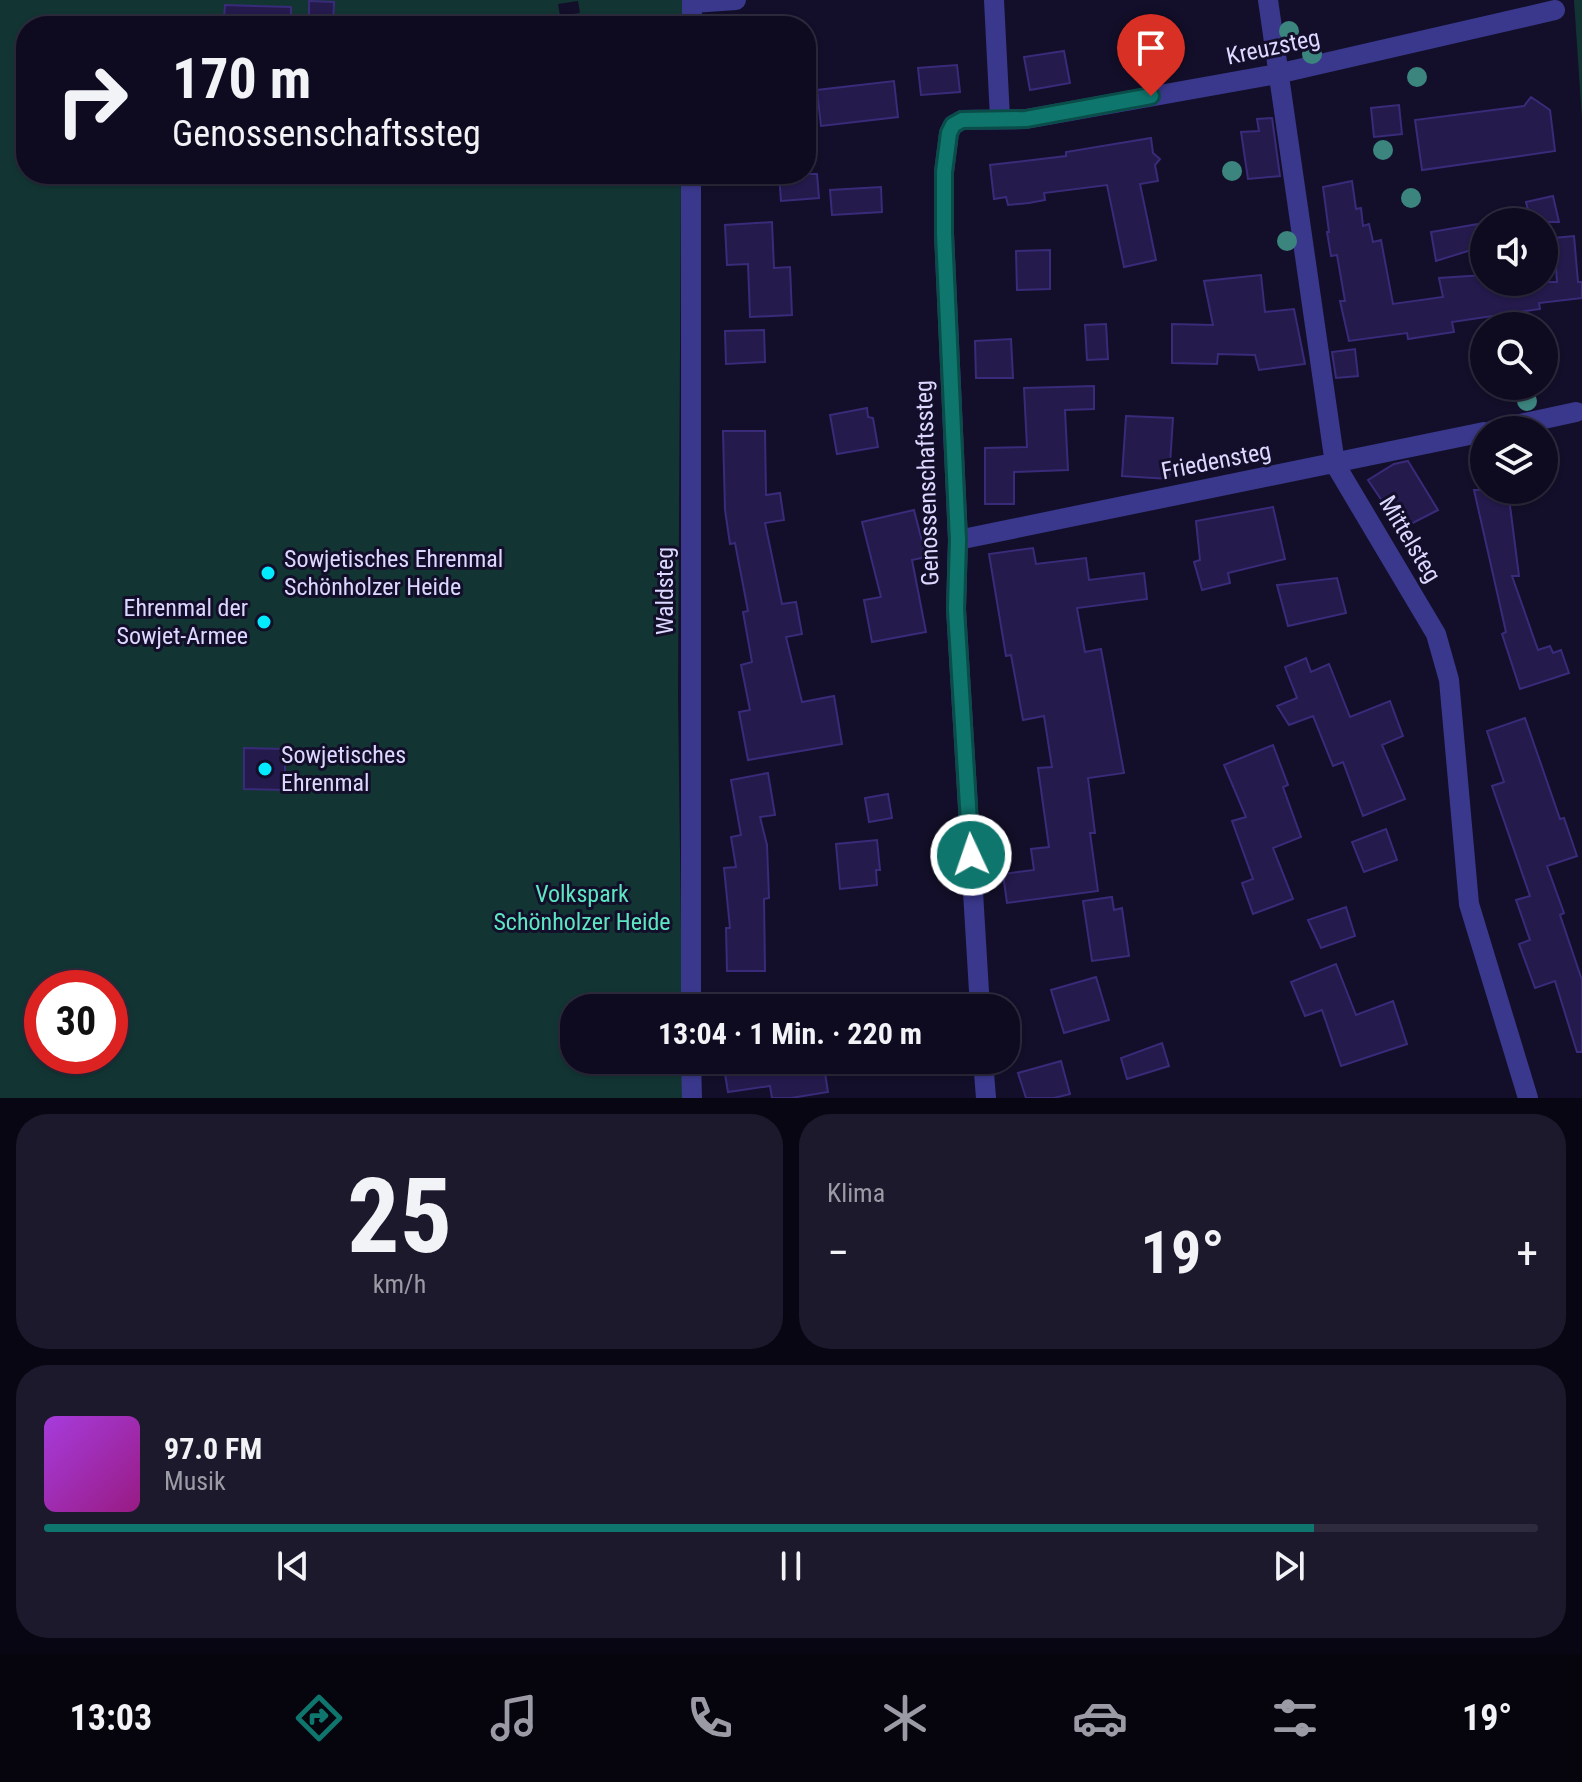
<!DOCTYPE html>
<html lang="de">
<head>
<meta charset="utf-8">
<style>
	body { margin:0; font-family:"Roboto Condensed",sans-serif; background:#1c192d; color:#f1f3f6; height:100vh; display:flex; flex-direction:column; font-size:30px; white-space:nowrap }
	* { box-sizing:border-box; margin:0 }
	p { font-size:26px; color:#9b9ba5 }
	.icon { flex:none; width:44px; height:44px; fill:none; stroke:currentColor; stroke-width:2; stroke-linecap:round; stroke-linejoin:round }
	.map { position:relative; height:1098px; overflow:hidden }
	.sheet { display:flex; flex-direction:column; gap:16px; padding:16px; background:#080612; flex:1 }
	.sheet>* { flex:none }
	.hud { position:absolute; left:16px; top:16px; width:800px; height:168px; border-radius:32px; box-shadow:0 2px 6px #0004,0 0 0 2px #2e2b3e; background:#0e0b20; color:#f1f3f6; overflow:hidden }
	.buttons { position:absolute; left:1470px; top:208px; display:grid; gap:16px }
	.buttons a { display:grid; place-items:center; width:88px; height:88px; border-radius:50%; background:#0e0b20; box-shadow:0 2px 6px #0004,0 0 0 2px #2e2b3e; font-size:40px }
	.speed { position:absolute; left:24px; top:970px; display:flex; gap:16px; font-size:40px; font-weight:700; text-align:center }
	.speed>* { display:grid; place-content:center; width:104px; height:104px; border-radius:50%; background:#0e0b20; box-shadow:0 2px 6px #0004,0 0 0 2px #2e2b3e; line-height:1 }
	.speed .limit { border:12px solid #d22; background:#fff; color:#111 }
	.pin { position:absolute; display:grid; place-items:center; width:68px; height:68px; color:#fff; margin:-82px -34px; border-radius:50% 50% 50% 0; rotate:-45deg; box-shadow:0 0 8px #0007 }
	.pin .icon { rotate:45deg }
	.me { position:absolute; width:88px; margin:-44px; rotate:357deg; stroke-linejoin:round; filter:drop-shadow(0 0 6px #0008) }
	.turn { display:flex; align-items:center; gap:28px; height:168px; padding:0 24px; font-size:36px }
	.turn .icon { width:104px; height:104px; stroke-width:2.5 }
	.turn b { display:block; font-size:56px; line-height:68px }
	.big { font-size:60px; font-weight:700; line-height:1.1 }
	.sheet .tile { flex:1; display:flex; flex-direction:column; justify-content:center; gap:12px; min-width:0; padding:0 28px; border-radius:32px; background:#1c192d }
	.sheet .dial { align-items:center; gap:0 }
	.dial b { font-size:104px; line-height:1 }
	.song { display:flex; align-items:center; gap:24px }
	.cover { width:96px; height:96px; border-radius:12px; background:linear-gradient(135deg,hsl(280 70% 55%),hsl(310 70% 35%)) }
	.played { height:8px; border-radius:4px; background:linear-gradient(90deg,#0f766e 85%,#2e2b3e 85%) }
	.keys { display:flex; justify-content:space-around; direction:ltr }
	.heat { display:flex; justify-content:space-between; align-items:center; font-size:44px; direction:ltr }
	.sheet .tiles { flex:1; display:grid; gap:16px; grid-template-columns:1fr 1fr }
	.tile:last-child { grid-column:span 2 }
	.trip { position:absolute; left:560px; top:994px; width:460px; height:80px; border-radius:32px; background:#0e0b20; box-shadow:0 2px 6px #0004,0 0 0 2px #2e2b3e; font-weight:700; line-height:80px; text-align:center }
	.dock { display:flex; height:128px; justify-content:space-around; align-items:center; background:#06040d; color:#9b9ba5 }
	.dock .icon { width:56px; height:56px }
	.dock .on { color:#0f766e }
	.dock b { font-size:36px; color:#f1f3f6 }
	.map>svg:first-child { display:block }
	.green { fill:#123533; fill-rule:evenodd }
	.building { fill:#241a4c; stroke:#392b79; stroke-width:2 }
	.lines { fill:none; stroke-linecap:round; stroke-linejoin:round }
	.minor { stroke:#3a388c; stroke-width:20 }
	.tree { fill:#3c857e }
	.route-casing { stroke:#0a4d48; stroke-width:20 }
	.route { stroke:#0f766e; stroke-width:14 }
	.poi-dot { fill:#04eaff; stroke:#130f2a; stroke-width:3 }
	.labels { text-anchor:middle; stroke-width:6; stroke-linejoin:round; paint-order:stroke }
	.street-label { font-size:24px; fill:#dcd8ff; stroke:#130f2a }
	.poi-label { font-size:24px; fill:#dcd8ff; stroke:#130f2a; text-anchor:start }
	.park-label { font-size:24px; fill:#5de6c2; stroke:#130f2a }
</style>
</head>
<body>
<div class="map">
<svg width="1582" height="1098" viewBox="0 0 1582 1098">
	<rect width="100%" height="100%" fill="#130f2a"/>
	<path class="green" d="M0,0H682V26H26V174H681L678,696L682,1008H574V1060H683L684,1098H0ZM578,1L580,13L560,16L558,4ZM42,988H110V1056H42Z
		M1574,0H1582V119Z"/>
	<path class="building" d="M309,1L334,2L333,26L309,25Z
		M225,5L291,7V26H229L224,18Z
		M1064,51L1070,83L1030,90L1024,57Z
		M957,65L960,92L921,95L918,68Z
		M894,81L898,117L821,126L817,90Z
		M1531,97L1550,110L1555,151L1422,170L1415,120L1524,106Z
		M1399,105L1402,134L1374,137L1371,108Z
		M1272,118L1280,176L1248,179L1241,132L1259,131L1257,119Z
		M1151,138L1153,153L1160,159L1155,165L1158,181L1140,184L1156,260L1124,267L1107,185L1044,193L1045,200L1029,203L1008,205L1006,197L994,199L990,165L1066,156V152Z
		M779,174H817L819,198L781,201Z
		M1352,181L1356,209L1361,208L1363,226L1369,224L1373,242L1381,240L1393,304L1443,297L1439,278L1484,275V282H1557L1554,238L1574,236L1578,282H1582V298L1539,303L1540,309L1452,322L1454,332L1408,339L1407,333L1349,341L1340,301H1345L1337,255L1331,256L1327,232H1329L1323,187Z
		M881,187L882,212L832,215L830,190Z
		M1553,196L1559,222H1531L1526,202Z
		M772,222L774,268L790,267L792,315L750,317L748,264L727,265L725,225Z
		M1484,223V246L1436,261L1431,232Z
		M1050,250V289L1017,290L1016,251Z
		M1261,275L1265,312L1294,309L1305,364L1259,370L1255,355L1218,354L1217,364L1172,363V324L1213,325L1204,281Z
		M1106,324L1108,359L1087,360L1085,325Z
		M764,330L765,362L726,364L725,331Z
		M1011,339L1013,378H976L975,341Z
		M1355,349L1358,376L1336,378L1332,352Z
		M1094,386V409L1065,410L1068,470L1014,472V504H985V448L1027,447L1024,388Z
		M867,408L868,417L873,418L878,447L837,454L830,415Z
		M1126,416L1173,418L1169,479L1122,476Z
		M723,431H765L766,495L780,493L784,520L765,523L782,604L796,602L802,634L786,637L802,702L834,696L842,744L748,760L739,712L750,710L741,665L752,662L743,612L748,611L735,543L730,544L725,510Z
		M1408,461L1438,510L1401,529L1368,480L1394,464Z
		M1474,490H1508L1519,576H1512L1538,650L1550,646L1553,653L1561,650L1569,673L1520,689L1502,634L1506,632Z
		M1273,507L1285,559L1228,573L1230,583L1202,590L1194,562L1200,560L1196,521Z
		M914,510L926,557L912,560L926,632L872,642L864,600L881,597L862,522Z
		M1033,548L1036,564L1086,558L1089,580L1144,573L1147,599L1077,608L1085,652L1101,649L1124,773L1088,778L1095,833H1090L1098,891L1007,903L1003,874L1034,870L1031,849L1049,847L1038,768L1052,767L1044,716L1023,720L1011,655L1006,656L989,554Z
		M1337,578L1346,613L1288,626L1277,585Z
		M1306,658L1311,672L1329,664L1350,717L1390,701L1403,736L1382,745L1405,799L1363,816L1343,762L1333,766L1313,716L1289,725L1277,706L1297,698L1285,667Z
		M1525,718L1560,819L1564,818L1577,856L1547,866L1564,913L1560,915L1582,980V1052H1577L1555,981L1535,988L1519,944L1530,940L1516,900L1530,896L1492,786L1504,782L1487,731Z
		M1273,745L1288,785L1283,787L1301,837L1273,848L1293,899L1253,914L1242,883L1253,879L1232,821L1246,817L1224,765Z
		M244,748L285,749V790L244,789Z
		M768,773L775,815L760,817L767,845L769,898L764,899L765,971H727L726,928H730L724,868L736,867L731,837L741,835L731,780Z
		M888,794L892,818L869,822L865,798Z
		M1386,829L1397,860L1364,872L1352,842Z
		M877,840L880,870H876L877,885L840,889L836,844Z
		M1112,897L1114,910L1122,908L1129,956L1092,961L1083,901Z
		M1346,907L1355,936L1321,948L1308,920Z
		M1336,964L1356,1015L1393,1001L1407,1044L1341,1066L1322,1010L1305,1016L1291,982Z
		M1096,977L1109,1020L1064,1033L1051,990Z
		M1162,1043L1169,1066L1127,1079L1121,1058Z
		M793,1060H823L828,1092L791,1098H772L770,1086L728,1092L724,1068L753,1063L754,1067Z
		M1061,1061L1070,1094L1054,1098H1026L1018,1073Z"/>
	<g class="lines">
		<path class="minor" d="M994,0L1000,118
			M1268,0L1335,464L1436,634L1449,680L1469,904L1528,1098
			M692,3L736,0
			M692,26V0
			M1493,430L1576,412
			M958,540L1484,432
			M691,1008V174
			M980,1008L956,609L958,540L944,234V172L949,133L953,125L962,120L1026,119L1277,74L1555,10
			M691,1060L692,1098
			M983,1060L986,1098"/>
	</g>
	<g class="tree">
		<circle cx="1289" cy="31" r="10"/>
		<circle cx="1312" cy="54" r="10"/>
		<circle cx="1417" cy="77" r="10"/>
		<circle cx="1383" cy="150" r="10"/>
		<circle cx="1232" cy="171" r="10"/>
		<circle cx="1411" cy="198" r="10"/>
		<circle cx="1287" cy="241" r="10"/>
		<circle cx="1527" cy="401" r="10"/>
	</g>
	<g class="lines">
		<defs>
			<path id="route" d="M971,855L956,609L958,540L944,234V172L949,133L953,125L962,120L1026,119L1151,96"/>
		</defs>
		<use href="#route" class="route-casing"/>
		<use href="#route" class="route"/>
	</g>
	<g class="poi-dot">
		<circle cx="268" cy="573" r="8"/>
		<circle cx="264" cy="622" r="8"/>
		<circle cx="265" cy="769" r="8"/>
	</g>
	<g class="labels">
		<g class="street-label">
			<text transform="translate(1273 47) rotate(-12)" y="8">Kreuzsteg</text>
			<text transform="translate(1216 461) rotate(-11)" y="8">Friedensteg</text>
			<text transform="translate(927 483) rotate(-92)" y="8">Genossenschaftssteg</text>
			<text transform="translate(1410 539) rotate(59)" y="8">Mittelsteg</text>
			<text transform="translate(665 591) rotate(-90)" y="8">Waldsteg</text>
		</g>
		<g class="poi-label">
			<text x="284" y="567">Sowjetisches Ehrenmal<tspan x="284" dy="28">Schönholzer Heide</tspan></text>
			<text x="248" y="616" text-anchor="end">Ehrenmal der<tspan x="248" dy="28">Sowjet-Armee</tspan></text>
			<text x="281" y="763">Sowjetisches<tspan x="281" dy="28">Ehrenmal</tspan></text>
		</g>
		<g class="park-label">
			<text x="582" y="902">Volkspark<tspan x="582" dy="28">Schönholzer Heide</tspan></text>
		</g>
	</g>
</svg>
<div class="buttons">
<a><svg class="icon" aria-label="sound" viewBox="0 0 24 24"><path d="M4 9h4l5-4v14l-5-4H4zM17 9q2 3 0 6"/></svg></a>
<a><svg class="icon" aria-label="search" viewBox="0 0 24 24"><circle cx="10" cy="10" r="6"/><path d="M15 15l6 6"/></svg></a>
<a><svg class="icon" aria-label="layers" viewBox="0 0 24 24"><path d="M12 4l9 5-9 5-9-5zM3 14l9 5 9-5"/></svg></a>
</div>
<div class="speed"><div class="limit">30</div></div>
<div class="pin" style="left:1151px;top:96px;background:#d93025"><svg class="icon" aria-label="arrive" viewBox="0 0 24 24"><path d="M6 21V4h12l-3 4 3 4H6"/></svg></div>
<svg class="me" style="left:971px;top:855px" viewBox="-20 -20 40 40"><circle r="17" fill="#0f766e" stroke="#fff" stroke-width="3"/><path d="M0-11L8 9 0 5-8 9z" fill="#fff"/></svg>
<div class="trip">13:04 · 1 Min. · 220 m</div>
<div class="hud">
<div class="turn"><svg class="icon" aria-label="right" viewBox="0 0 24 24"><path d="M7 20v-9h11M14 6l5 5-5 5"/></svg><div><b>170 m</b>Genossenschaftssteg</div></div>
</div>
</div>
<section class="sheet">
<div class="tiles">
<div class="tile dial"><b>25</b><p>km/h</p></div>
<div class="tile"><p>Klima</p>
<div class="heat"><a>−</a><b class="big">19°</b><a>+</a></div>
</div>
<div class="tile">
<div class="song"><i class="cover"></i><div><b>97.0 FM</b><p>Musik</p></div></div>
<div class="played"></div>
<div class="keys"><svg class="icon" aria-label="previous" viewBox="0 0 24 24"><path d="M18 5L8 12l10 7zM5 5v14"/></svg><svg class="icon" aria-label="pause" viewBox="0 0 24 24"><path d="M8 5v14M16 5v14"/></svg><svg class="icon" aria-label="next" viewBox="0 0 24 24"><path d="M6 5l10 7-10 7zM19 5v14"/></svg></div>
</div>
</div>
</section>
<nav class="dock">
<b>13:03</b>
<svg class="icon on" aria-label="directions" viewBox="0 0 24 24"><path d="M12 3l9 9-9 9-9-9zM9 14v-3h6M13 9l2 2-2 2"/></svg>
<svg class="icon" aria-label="music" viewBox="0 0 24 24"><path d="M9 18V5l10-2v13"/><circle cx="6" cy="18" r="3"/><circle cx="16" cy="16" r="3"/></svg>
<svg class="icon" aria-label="phone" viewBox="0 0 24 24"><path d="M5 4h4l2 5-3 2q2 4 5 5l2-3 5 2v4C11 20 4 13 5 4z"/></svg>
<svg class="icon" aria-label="climate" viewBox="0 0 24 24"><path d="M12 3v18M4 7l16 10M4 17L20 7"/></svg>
<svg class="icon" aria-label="car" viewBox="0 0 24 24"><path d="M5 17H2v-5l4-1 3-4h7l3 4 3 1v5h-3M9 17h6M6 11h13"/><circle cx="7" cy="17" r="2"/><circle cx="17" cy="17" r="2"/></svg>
<svg class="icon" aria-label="filters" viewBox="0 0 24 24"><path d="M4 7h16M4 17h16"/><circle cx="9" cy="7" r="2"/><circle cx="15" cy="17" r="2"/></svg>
<b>19°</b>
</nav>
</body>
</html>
